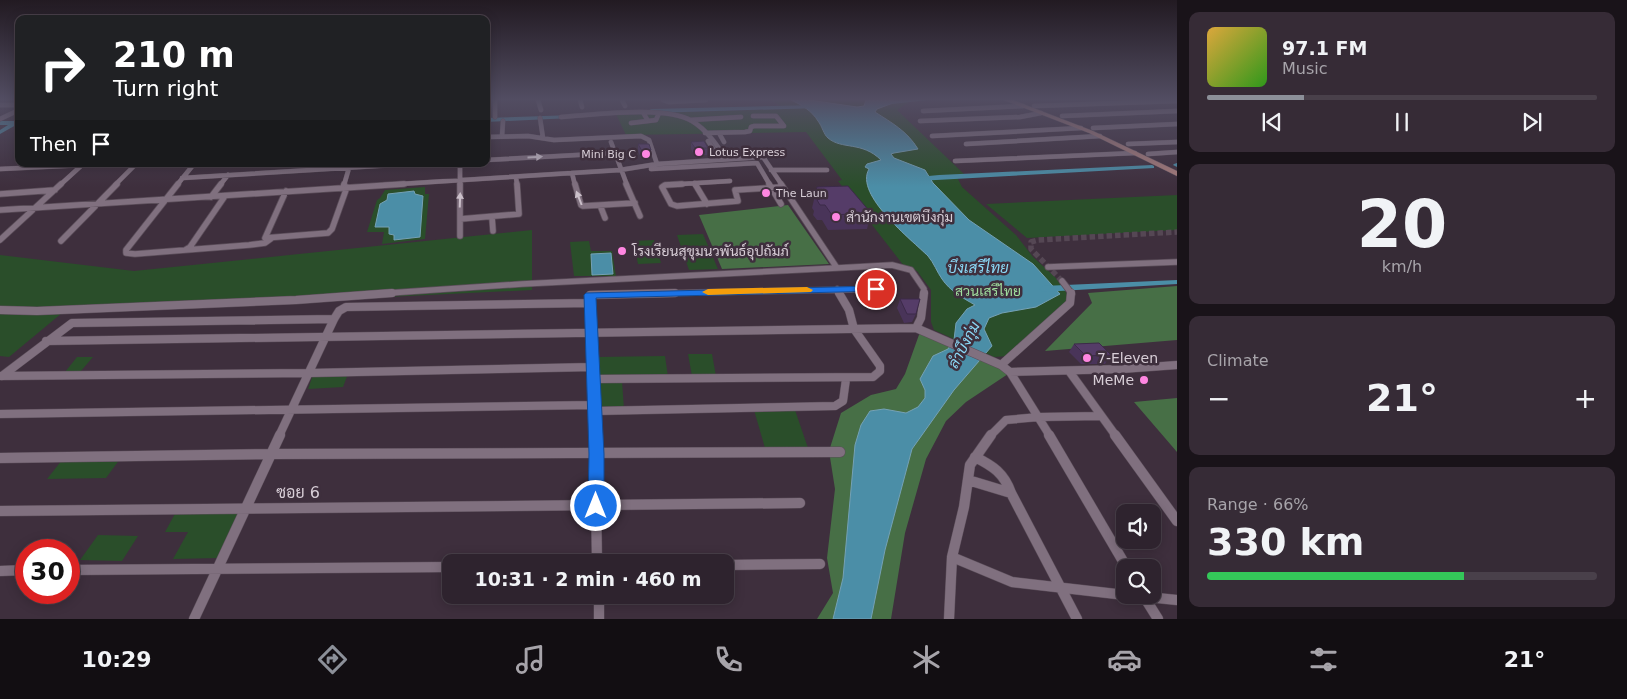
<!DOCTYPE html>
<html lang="en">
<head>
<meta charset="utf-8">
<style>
	body { margin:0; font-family:"DejaVu Sans",Sarabun,sans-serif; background:#362b36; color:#f1f3f6; height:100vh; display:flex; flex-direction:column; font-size:19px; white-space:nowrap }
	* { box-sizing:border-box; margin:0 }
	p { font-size:16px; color:#a7a4aa }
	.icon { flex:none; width:28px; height:28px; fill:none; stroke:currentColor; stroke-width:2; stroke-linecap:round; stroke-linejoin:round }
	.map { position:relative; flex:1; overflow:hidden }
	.side { display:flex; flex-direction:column; gap:12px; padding:12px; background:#191319; width:450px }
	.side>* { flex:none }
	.guide { position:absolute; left:15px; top:15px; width:475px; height:152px; border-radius:10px; box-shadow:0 2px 12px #0003,0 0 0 1px #49404a; background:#202124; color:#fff; overflow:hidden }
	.controls { position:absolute; left:1116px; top:504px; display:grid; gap:10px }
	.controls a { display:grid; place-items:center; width:45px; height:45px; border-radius:10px; background:#2e232e; box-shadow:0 2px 12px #0003,0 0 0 1px #49404a; font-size:25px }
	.speed { position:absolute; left:15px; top:539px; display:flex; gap:10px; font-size:25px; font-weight:700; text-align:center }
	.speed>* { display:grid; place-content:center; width:65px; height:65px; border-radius:50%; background:#2e232e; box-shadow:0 2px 12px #0003,0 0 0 1px #49404a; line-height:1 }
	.speed .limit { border:8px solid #d22; background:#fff; color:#111 }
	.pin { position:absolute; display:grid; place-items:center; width:42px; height:42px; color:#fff; margin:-21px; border:2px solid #fff; border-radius:50%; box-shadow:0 1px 5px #0007 }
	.me { position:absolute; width:55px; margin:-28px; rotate:0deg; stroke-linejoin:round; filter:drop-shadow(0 0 4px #0008) }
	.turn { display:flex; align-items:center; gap:18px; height:105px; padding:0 15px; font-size:22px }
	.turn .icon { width:65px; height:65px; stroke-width:2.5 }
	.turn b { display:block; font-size:35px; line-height:42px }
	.then { display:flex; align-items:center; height:48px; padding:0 15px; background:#0003; gap:10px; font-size:19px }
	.big { font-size:38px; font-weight:800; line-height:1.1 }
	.side .card { flex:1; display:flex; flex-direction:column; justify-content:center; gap:8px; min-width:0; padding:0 18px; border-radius:10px; background:#362b36 }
	.side .dial { align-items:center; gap:0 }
	.dial b { font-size:65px; line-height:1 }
	.song { display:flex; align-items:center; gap:15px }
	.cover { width:60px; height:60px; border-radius:8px; background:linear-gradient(135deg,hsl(40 70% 55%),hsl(110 70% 35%)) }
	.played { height:5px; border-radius:2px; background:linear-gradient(90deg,#8c9099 25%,#49404a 25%) }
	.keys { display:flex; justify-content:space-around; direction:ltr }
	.heat { display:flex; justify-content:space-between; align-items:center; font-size:28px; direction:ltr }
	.charge { height:8px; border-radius:4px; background:linear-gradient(90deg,#34c759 66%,#49404a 0) }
	.trip { position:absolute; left:442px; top:554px; width:292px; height:50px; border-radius:10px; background:#2e232e; box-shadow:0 2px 12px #0003,0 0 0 1px #49404a; font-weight:800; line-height:50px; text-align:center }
	.menu { display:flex; height:80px; justify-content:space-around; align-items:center; background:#120e12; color:#a7a4aa }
	.menu .icon { width:35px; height:35px }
	.menu .selected { color:#8c9099 }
	.menu b { font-size:22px; color:#f1f3f6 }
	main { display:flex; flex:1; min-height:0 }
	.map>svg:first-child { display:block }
	.green { fill:#2a4e2a }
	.forest { fill:#476f46 }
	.water { fill:#4b8ea7; stroke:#75a1b5 }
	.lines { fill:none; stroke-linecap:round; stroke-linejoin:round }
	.canal { fill:#4b8ea7; fill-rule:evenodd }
	.minor-tunnel { stroke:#554754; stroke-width:5.5; stroke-dasharray:5.5 3; stroke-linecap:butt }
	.minor-far3-casing { stroke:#5b4e5a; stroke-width:5 }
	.minor-far2-casing { stroke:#5b4e5a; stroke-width:7 }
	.minor-far1-casing { stroke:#5b4e5a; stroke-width:9 }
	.minor-casing { stroke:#5b4e5a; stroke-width:11 }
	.secondary-casing { stroke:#5b4e5a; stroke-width:1 }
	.minor-far3 { stroke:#80707f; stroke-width:4.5 }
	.minor-far2 { stroke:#80707f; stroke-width:5.5 }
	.minor-far1 { stroke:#80707f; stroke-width:8 }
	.minor { stroke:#80707f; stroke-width:10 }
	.secondary { fill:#a67c7b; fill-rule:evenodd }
	.wall { fill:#493459 }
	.building { fill:#553c68; stroke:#3c2a49 }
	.oneway { fill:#cbc0ca }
	.route { fill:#1a73e8; stroke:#114b97 }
	.slow { fill:#f59e0b }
	.poi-dot { fill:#fe86e1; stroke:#3e2f3d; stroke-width:2 }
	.labels { text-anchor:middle; stroke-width:5; stroke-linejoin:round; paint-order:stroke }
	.far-poi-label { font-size:11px; fill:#d8ced7; stroke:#3e2f3d; text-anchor:start }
	.poi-label { font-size:14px; fill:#d8ced7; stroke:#3e2f3d; text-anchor:start }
	.park-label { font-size:14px; fill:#9fdd9d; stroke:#3e2f3d }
	.water-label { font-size:15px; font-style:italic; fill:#8bd8f6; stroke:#3e2f3d }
	.near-street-label { font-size:16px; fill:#d8ced7; stroke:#3e2f3d }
</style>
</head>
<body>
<main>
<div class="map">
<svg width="1177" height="619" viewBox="0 0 1177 619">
	<rect width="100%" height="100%" fill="#3e2f3d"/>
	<path class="green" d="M770,100H906L909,102L897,110L964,174L958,179L962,187L1016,235L1033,257L1055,277L1071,299L1008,356L994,357L934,330L931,322V290L917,271L904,266L838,181L842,180L806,132L626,135L616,114L787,109Z
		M425,187V194H429L425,239L382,244L384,232H367L377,200L380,198L385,190Z
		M1177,195V230L1027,238L986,204Z
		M532,230V290L62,313L9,357L0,356V255L134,271Z
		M703,234L718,269L689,270L677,235Z
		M654,240L661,263L638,264L633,241Z
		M589,241L591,251H612L616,276H574L570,242Z
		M688,354H712L716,376H692Z
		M665,356L668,377L598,378L597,357Z
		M77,357H93L81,371L65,372Z
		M348,374L343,387L308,389L313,375Z
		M595,381H622L624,409H596Z
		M754,410H795L808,448H765Z
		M120,459L106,478L47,479L62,460Z
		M241,509L218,558L173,559L188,532H165L177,510Z
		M98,535L138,536L122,561L80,560Z"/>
	<path class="forest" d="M788,205L829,264L722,269L699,215Z
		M1177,286V340L1045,351L1092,303L1088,293Z
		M920,332L999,366L1008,374L966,402L946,421L926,459L905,533L891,619H817L833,593L827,558L835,489L829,451L841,413L871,395L896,389L905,374Z
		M1177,398V452L1134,402Z"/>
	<path class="water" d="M791,100H809L857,107L864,106L866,100H892L893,103L877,109L875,112C892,123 907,131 918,149L894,153L891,154L894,158L925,170L933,183L969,220L1033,264L1060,294L1036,307L1002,313L989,318L984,329L992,346L954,390L912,449L885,550L871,619H833L843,578L855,445L861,425L870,411L884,409L906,413L918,407L925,398V390L920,379L933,356L948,349L954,340L956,323L967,309L975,305C963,298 950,291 942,279C937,272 934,263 928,256C912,240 854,195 869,169L865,167L867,164L881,160C862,141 842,150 828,138C824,135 822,126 818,121C812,111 802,105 791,100Z
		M414,191L415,194L423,196L420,237L394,240V235L389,234V227H375L380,204L387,200L388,194Z
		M611,253L613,274L592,275L591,254Z"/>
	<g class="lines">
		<path class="canal" d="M900,100H928L883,105L880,103L883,101Z
			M816,105L819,107L818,108L651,113L648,111L651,109Z
			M573,115V117L571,118L486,122V118Z
			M0,121H19V125H16L0,134V130L8,125H0Z
			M1177,163V167L1173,165L1174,164Z
			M1152,165L1154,166V168L918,181L915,179L918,177L939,175Z
			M1177,280V284L1043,292L1039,289L1043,286Z"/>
		<path class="minor-tunnel" d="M1062,281L1031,249V242L1038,240L1177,232"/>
		<defs>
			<path id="minor-far3" d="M495,100V117
				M538,100L541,110
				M580,100L582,107
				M622,100L625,106
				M663,100L669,102L706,100
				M0,105H19
				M1034,106L1177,101
				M923,111L1023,106
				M1062,116L1177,111
				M561,117C595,115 664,105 692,121C707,130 717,145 726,159
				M540,118L543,138
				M0,119L19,110
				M690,120L741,117
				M648,121L656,120L659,113
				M920,121L1020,117L1041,113
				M631,123L648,121L644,114
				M1093,128L1177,124
				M705,133L745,132L750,131L751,127L754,126H784L776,116H753
				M719,133L724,142
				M502,136L503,121
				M932,136L1081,128
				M486,137L528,136L554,140L641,136L649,140L657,164
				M708,141L720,159
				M611,142L627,185
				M966,144L1100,136
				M1128,144L1177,142
				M1148,154L1177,152
				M763,157L782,185
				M486,160L614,153
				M955,161L1135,153
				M460,164V185
				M0,169L105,164
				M651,169L757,163L770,185
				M771,170H827
				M572,173L575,185
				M516,177L517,185
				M182,178L409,164
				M694,183L695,185
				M60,185L82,165
				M115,185L136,164
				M177,185L194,164
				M220,185L228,175
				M344,185L349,168
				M384,185L620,170L657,164L763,157
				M665,185L730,181"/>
			<path id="minor-far2" d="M178,184L126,250V253L135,254L249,245L265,243L272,238
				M460,184V236
				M575,184L581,205L583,206L635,203
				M626,184L640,216
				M682,184L665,185L662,187L671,204L677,206L738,201L735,190L782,187
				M695,184L707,204
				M769,184L781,204
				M781,184L837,268L892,265L911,270L924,289L923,294
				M343,188L344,184
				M286,191L265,238L328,233L332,229L347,187
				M0,194L55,190
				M211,197L221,184
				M600,205L605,218
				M0,210L404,184
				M492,217L493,231
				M460,219L519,214L517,184
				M0,240L61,184
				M61,241L117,184
				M185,250L190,247L225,196
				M1048,267L1177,262
				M1062,281L1072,294
				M837,289L840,294
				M374,294L522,284L837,268
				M615,294L876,289"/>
			<path id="minor-far1" d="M0,310L37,311L296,300L392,293
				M916,328L1001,365L1010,372L1050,436
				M46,341L916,328L921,318L924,293
				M1001,365L1070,303L1071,293
				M1069,371L1116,436
				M1010,372L1122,369L1177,365
				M0,376L310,373L593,367
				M2,376L72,323L334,319
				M593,379L873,377L880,371V366L854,329L849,310L839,293
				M595,411L835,406L843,401L846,379
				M0,414L594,405
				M279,436L334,319L339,311L346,307L590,303
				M595,436L590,295L675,293
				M990,436L1006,420L1039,417L1100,416"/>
			<path id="minor" d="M595,435L597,562
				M1049,435L1127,568
				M1115,435L1177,521
				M975,457C993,466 1004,473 1011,493
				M0,458L271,454L840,452
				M968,480L1011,493L1077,619
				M0,511L800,503
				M952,557L1012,582L1125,595
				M726,565L820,564
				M69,570L451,567
				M0,571L26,570
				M599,595V619
				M1128,595L1177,600
				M1143,595L1158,619
				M194,619L280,435
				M949,619L952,557L964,507L970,465L991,435"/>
			<path id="secondary" d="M1004,100H1013L1093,131L1177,171V176L1089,133Z"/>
		</defs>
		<use href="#minor-far3" class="minor-far3-casing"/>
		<use href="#minor-far2" class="minor-far2-casing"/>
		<use href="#minor-far1" class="minor-far1-casing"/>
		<use href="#minor" class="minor-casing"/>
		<use href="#secondary" class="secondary-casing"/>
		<use href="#minor-far3" class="minor-far3"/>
		<use href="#minor-far2" class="minor-far2"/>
		<use href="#minor-far1" class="minor-far1"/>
		<use href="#minor" class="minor"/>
		<use href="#secondary" class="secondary"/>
	</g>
	<path class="wall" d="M691,142L708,148L707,155H694L691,149Z
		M638,144L651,150L650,157L641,158L638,151Z
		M817,187L871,213L867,229L828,230L822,220H817L813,215L814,211L812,208Z
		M900,299L916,314L912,322L904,323L897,308Z
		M1074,344L1111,355L1105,364H1081L1069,352Z"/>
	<path class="building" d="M704,141L708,148H695L691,142Z
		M638,144H649L651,150L642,151Z
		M848,186L871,213L832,215L825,205H820L817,200L820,199L815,193L817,187Z
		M900,299H920L916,314H907Z
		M1099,343L1111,355L1086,356L1074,344Z"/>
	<defs><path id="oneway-solid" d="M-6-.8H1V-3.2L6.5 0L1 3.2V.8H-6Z" transform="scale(1.25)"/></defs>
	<g class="oneway">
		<use href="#oneway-solid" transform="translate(535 157) rotate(-3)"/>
		<use href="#oneway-solid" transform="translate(579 198) rotate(-111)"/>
		<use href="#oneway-solid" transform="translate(460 200) rotate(-88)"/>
	</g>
	<linearGradient id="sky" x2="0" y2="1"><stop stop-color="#221a22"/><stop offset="0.53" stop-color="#524d62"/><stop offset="1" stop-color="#524d62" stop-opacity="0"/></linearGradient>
	<rect width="1177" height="187" fill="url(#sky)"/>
	<path class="route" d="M876,286L881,289L880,291L596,298L604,454V506L602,510L596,512L590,510L588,506L589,454L584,295L586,293Z"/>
	<path class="slow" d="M807,287L813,290L811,292L708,295L702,292L708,289Z"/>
	<g class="poi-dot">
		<circle cx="699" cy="152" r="5"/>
		<circle cx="646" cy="154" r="5"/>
		<circle cx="766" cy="193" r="5"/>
		<circle cx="836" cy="217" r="5"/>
		<circle cx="622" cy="251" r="5"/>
		<circle cx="1087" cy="358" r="5"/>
		<circle cx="1144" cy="380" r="5"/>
	</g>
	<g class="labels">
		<g class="far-poi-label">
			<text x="709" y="156">Lotus Express</text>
			<text x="636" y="158" text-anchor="end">Mini Big C</text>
			<text x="776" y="197">The Laun</text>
		</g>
		<g class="poi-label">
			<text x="846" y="222">สำนักงานเขตบึงกุ่ม</text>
			<text x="632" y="256">โรงเรียนสุขุมนวพันธ์อุปถัมภ์</text>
			<text x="1097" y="363">7-Eleven</text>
			<text x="1134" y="385" text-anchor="end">MeMe</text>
		</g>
		<g class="park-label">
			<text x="988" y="296">สวนเสรีไทย</text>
		</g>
		<g class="water-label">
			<text x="978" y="273">บึงเสรีไทย</text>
			<text transform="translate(964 345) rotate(-62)" y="5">ลำบึงกุ่ม</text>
		</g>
		<g class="near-street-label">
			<text x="298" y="498">ซอย 6</text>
		</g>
	</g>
</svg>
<div class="controls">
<a><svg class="icon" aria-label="sound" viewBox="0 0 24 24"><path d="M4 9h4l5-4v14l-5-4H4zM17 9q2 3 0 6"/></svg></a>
<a><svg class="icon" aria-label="search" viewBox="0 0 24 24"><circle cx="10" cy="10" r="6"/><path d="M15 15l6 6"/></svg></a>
</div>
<div class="speed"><div class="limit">30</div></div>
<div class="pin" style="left:876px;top:289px;background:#d93025"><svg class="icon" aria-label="arrive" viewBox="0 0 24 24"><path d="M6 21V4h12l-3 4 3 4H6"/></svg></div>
<svg class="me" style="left:596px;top:506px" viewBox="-20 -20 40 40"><circle r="17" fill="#1a73e8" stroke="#fff" stroke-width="3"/><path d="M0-11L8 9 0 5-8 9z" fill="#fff"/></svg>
<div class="trip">10:31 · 2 min · 460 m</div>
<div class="guide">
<div class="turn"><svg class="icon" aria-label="right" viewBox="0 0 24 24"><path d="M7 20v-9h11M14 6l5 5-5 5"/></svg><div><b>210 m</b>Turn right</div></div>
<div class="then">Then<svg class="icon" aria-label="arrive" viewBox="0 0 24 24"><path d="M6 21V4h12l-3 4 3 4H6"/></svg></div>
</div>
</div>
<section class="side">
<div class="card">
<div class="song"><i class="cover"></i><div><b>97.1 FM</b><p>Music</p></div></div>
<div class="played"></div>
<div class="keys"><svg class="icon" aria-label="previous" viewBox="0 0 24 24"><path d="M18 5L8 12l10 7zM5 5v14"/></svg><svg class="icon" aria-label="pause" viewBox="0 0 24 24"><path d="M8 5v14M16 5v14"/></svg><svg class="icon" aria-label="next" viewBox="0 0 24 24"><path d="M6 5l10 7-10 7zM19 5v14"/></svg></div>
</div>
<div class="card dial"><b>20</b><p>km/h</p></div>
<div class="card"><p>Climate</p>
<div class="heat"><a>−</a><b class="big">21°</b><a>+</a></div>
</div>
<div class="card"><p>Range · 66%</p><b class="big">330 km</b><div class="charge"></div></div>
</section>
</main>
<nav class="menu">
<b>10:29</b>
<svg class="icon selected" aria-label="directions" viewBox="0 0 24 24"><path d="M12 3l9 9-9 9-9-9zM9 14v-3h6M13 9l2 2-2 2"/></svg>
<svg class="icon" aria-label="music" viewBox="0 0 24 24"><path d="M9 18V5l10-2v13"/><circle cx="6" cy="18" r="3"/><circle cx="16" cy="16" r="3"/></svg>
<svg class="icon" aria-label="phone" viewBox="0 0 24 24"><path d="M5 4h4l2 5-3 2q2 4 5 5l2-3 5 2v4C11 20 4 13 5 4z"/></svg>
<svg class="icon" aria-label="climate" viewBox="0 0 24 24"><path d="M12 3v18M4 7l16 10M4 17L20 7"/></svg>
<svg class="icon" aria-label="car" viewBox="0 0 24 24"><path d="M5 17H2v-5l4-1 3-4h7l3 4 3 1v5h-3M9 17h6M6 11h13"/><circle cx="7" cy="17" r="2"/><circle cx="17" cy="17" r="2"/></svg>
<svg class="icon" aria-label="filters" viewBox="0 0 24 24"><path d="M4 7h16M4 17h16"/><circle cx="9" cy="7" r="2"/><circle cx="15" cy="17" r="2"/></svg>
<b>21°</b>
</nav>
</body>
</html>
